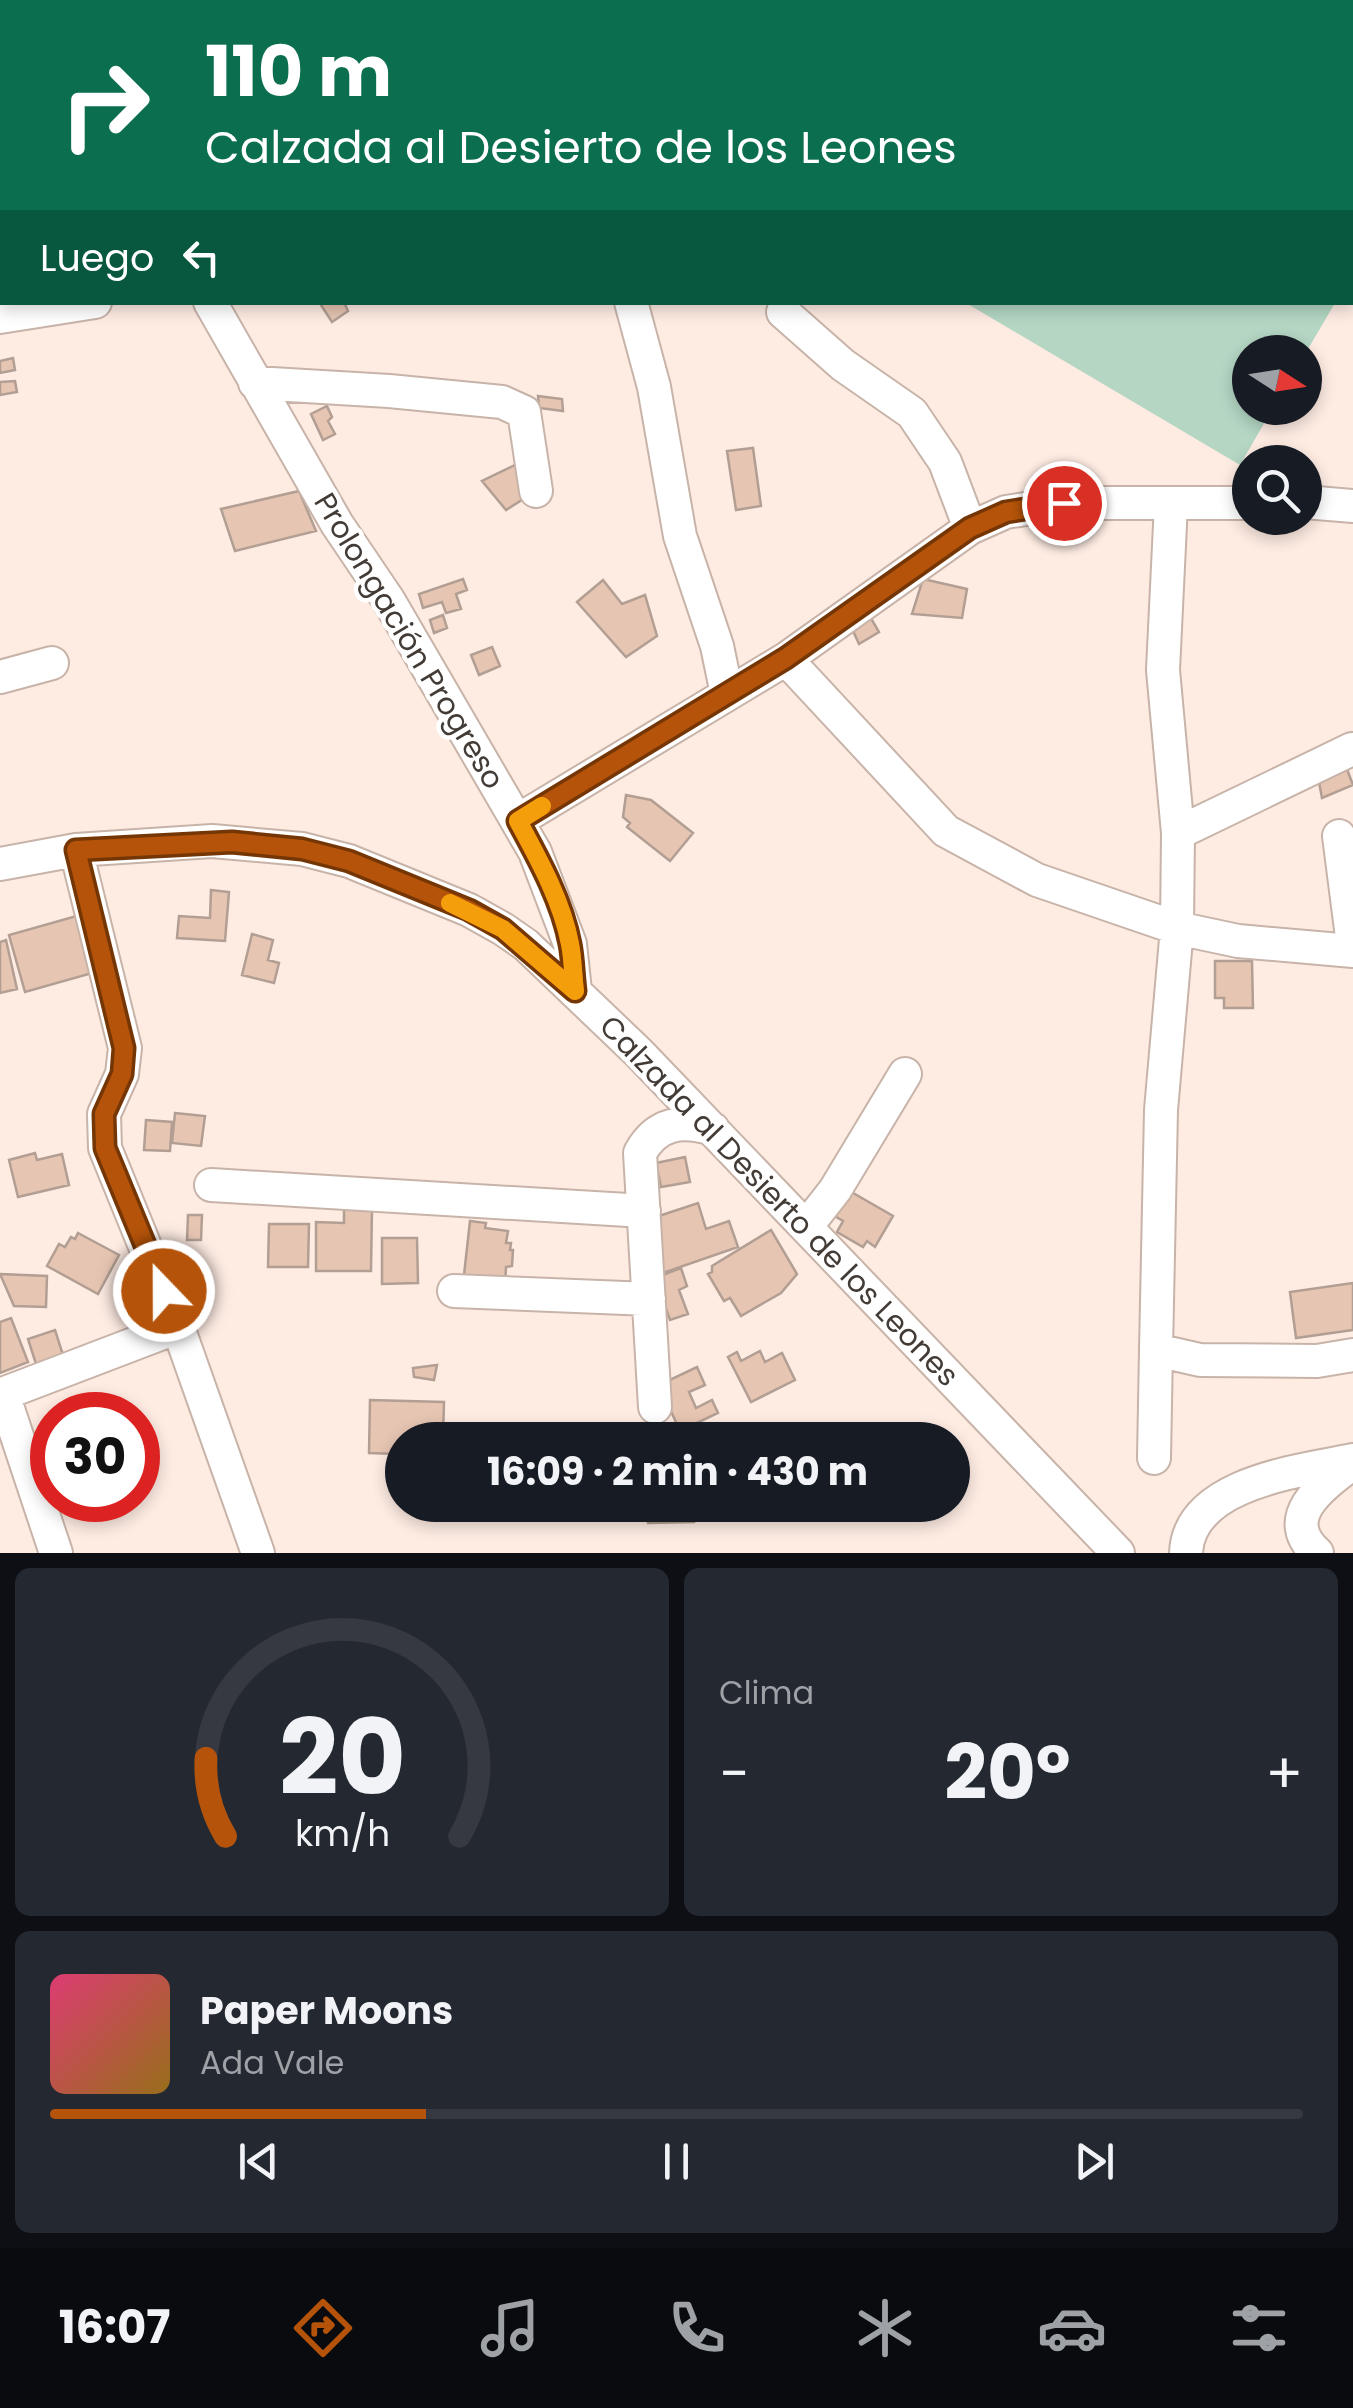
<!DOCTYPE html>
<html lang="es">
<head>
<meta charset="utf-8">
<style>
	body { margin:0; font-family:Poppins,sans-serif; background:#242831; color:#f1f3f6; height:100vh; display:flex; flex-direction:column; font-size:38px; white-space:nowrap }
	* { box-sizing:border-box; margin:0 }
	p { font-size:32px; color:#9ea1a6 }
	.icon { flex:none; width:55px; height:55px; fill:none; stroke:currentColor; stroke-width:2; stroke-linecap:round; stroke-linejoin:round }
	.map { position:relative; height:1553px; overflow:hidden }
	.drawer { display:flex; flex-direction:column; gap:15px; padding:15px; background:#0d0f14; flex:1 }
	.drawer>* { flex:none }
	.banner { position:absolute; left:0px; top:0px; width:1355px; height:305px; box-shadow:0 5px 15px #0003; background:#0b6e4f; color:#fff; overflow:hidden }
	.needle { width:65px; rotate:102deg }
	.fabs { position:absolute; left:1232px; top:335px; display:grid; gap:20px }
	.fabs a { display:grid; place-items:center; width:90px; height:90px; border-radius:50%; background:#171b24; box-shadow:0 5px 15px #0003; font-size:50px }
	.speed { position:absolute; left:30px; top:1392px; display:flex; gap:20px; font-size:50px; font-weight:700; text-align:center }
	.speed>* { display:grid; place-content:center; width:130px; height:130px; border-radius:50%; background:#171b24; box-shadow:0 5px 15px #0003; line-height:1 }
	.speed .limit { border:15px solid #d22; background:#fff; color:#111 }
	.pin { position:absolute; display:grid; place-items:center; width:85px; height:85px; color:#fff; margin:-42px; border:5px solid #fff; border-radius:50%; box-shadow:0 2px 10px #0007 }
	.me { position:absolute; width:110px; margin:-55px; rotate:338deg; stroke-linejoin:round; filter:drop-shadow(0 0 8px #0008) }
	.turn { display:flex; align-items:center; gap:35px; height:210px; padding:0 40px; font-size:45px }
	.turn .icon { width:130px; height:130px; stroke-width:2.5 }
	.turn b { display:block; font-size:70px; line-height:85px }
	.then { display:flex; align-items:center; height:95px; padding:0 40px; background:#0003; gap:20px; font-size:38px }
	.big { font-size:75px; font-weight:700; line-height:1.1 }
	.drawer .card { flex:1; display:flex; flex-direction:column; justify-content:center; gap:15px; min-width:0; padding:0 35px; border-radius:15px; background:#242831 }
	.drawer .dial { align-items:center; gap:0 }
	.dial svg { height:260px; overflow:visible; fill:none; stroke:#363941; stroke-width:7; stroke-linecap:round; text-anchor:middle }
	.dial text { fill:#f1f3f6; stroke:none }
	.song { display:flex; align-items:center; gap:30px }
	.cover { width:120px; height:120px; border-radius:15px; background:linear-gradient(135deg,hsl(340 70% 55%),hsl(40 70% 35%)) }
	.played { height:10px; border-radius:5px; background:linear-gradient(90deg,#b45309 30%,#363941 30%) }
	.keys { display:flex; justify-content:space-around; direction:ltr }
	.heat { display:flex; justify-content:space-between; align-items:center; font-size:55px; direction:ltr }
	.drawer .tiles { flex:1; display:grid; gap:15px; grid-template-columns:1fr 1fr }
	.card:last-child { grid-column:span 2 }
	.trip { position:absolute; left:385px; top:1422px; width:585px; height:100px; border-radius:50px; background:#171b24; box-shadow:0 5px 15px #0003; font-weight:700; line-height:100px; text-align:center }
	.tabs { display:flex; height:160px; justify-content:space-around; align-items:center; background:#090b0e; color:#9ea1a6 }
	.tabs .icon { width:70px; height:70px }
	.tabs .current { color:#b45309 }
	.tabs b { font-size:45px; color:#f1f3f6 }
	.map>svg:first-child { display:block }
	.green { fill:#b4d6c3 }
	.building { fill:#e6c5b2; stroke:#b29e93; stroke-width:2.5 }
	.lines { fill:none; stroke-linecap:round; stroke-linejoin:round }
	.minor-casing { stroke:#c8b3a8; stroke-width:36 }
	.minor { stroke:#fff; stroke-width:32 }
	.route-casing { stroke:#753606; stroke-width:25 }
	.route { stroke:#b45309; stroke-width:18 }
	.slow { stroke:#f59e0b; stroke-width:18 }
	.labels { text-anchor:middle; stroke-width:9; stroke-linejoin:round; paint-order:stroke }
	.street-label { font-size:30px; fill:#433b36; stroke:#fff }
</style>
</head>
<body>
<div class="map">
<svg width="1353" height="1553" viewBox="0 0 1353 1553">
	<rect width="100%" height="100%" fill="#feece3"/>
	<path class="green" d="M966,303H1335L1305,354L1250,352V408H1273L1240,465Z"/>
	<path class="building" d="M7,0H54V2H7Z
		M194,0H234L237,2H196Z
		M1222,0H1258L1268,2H1222Z
		M319,302H344L348,311L332,322Z
		M13,358L15,370L0,373V361Z
		M15,381L17,392L0,395V382Z
		M538,396L562,399L563,411L539,408Z
		M327,406L332,417L328,421L335,434L323,440L311,414Z
		M753,448L761,506L736,510L727,451Z
		M519,463L536,491L506,510L482,481Z
		M299,491L316,531L235,551L221,509Z
		M463,579L467,590L456,594L461,609L446,613L442,602L423,608L419,594Z
		M923,579L967,589L962,618L912,614Z
		M603,580L622,604L645,595L657,636L626,657L577,602Z
		M865,608L879,632L859,644L848,620Z
		M443,615L447,628L434,633L430,620Z
		M492,647L500,666L479,675L471,655Z
		M1345,764L1353,785L1322,798L1317,772Z
		M626,795L651,800L693,833L670,861L627,827L630,823L623,817Z
		M211,890L229,892L225,941L177,938L179,916L210,918Z
		M80,915L96,972L25,992L9,935Z
		M252,934L273,940L268,960L279,963L274,983L242,975Z
		M6,940L17,989L0,993V942Z
		M1215,961H1252L1253,1008H1224V998H1215Z
		M175,1113L205,1116L201,1146L172,1143Z
		M146,1120L172,1122L170,1151L144,1150Z
		M35,1153L37,1160L62,1154L69,1185L18,1197L9,1160Z
		M685,1157L690,1182L661,1187L656,1163Z
		M841,1186L893,1216L875,1247L867,1241L863,1247L837,1232L843,1221L826,1211Z
		M698,1203L706,1229L729,1221L738,1247L657,1275L659,1216Z
		M344,1207H372L371,1271H316V1222L344,1223Z
		M188,1215H202L201,1240H187Z
		M470,1221L486,1223L485,1228L508,1231L506,1243H511L510,1250H513L512,1266L506,1267L505,1286L463,1284Z
		M269,1224H309L308,1267H268Z
		M771,1230L797,1274L781,1293L741,1316L730,1298L724,1301L708,1274L712,1272V1266Z
		M78,1233L119,1255L98,1294L47,1266L59,1244L65,1247L71,1237L75,1239Z
		M382,1238H417L418,1283L382,1284Z
		M681,1268L687,1286L679,1290L688,1314L670,1320L655,1278Z
		M0,1274L47,1276L46,1307L14,1306Z
		M1353,1283V1330L1296,1338L1290,1292Z
		M11,1318L28,1362L0,1373V1322Z
		M55,1330L63,1355L36,1364L28,1339Z
		M760,1351L765,1362L782,1353L795,1380L751,1402L728,1357L737,1352L741,1361Z
		M437,1365L434,1380L414,1377L413,1368Z
		M697,1367L705,1385L689,1392L696,1408L712,1400L718,1413L680,1431L659,1385Z
		M370,1400L444,1402L443,1440H402V1482H396L397,1454L369,1453Z
		M648,1505H693L694,1522L648,1523Z"/>
	<g class="lines">
		<defs>
			<path id="minor" d="M129,2L132,0
				M294,2L298,0
				M749,2L757,0
				M210,302L337,524L389,601L535,852L570,944L575,991
				M631,302L654,387L680,536L717,646L727,694
				M783,312L843,365L912,413L945,462L970,528
				M0,317L95,302
				M255,383L389,391L502,402L524,412L536,491
				M1305,502L1353,506
				M1171,504L1163,670L1178,833
				M786,659L946,831L1037,880L1177,928L1238,941L1353,951
				M0,677L52,663
				M517,821L786,659L970,528L1006,512L1064,503H1250
				M1339,836L1353,945
				M76,850L125,1048L122,1074L104,1114L105,1148L178,1327L258,1553
				M0,864L76,850L212,841L302,849L349,861L469,910L503,929L526,945L639,1053L1118,1553
				M211,1185L644,1211
				M806,1227L835,1190L905,1074
				M454,1291L649,1299
				M1156,1350L1161,1110L1177,928L1178,833L1352,749
				M3,1394L56,1553
				M0,1395L178,1327
				M655,1407L640,1153C657,1122 682,1120 713,1129
				M1154,1458L1156,1350L1200,1360L1317,1361L1353,1355
				M1186,1553C1189,1483 1299,1471 1353,1460
				M1317,1553C1278,1518 1322,1486 1349,1466"/>
		</defs>
		<use href="#minor" class="minor-casing"/>
		<use href="#minor" class="minor"/>
	</g>
	<g class="lines">
		<defs>
			<path id="route" d="M164,1291L105,1148L104,1114L122,1074L124,1048L76,850L232,842L302,849L349,861L469,910L503,929L575,991C573,976 573,959 570,944C562,901 538,858 518,821L786,658L970,528L1006,512L1064,503"/>
		</defs>
		<use href="#route" class="route-casing"/>
		<use href="#route" class="route"/>
		<path class="slow" d="M450,903L503,929L575,991C573,976 573,959 570,944C562,901 538,858 518,821L542,806"/>
	</g>
	<g class="labels">
		<g class="street-label">
			<text transform="translate(409 641) rotate(59)" y="10">Prolongación Progreso</text>
			<text transform="translate(779 1201) rotate(46)" y="10">Calzada al Desierto de los Leones</text>
		</g>
	</g>
</svg>
<div class="fabs">
<a><svg class="needle" viewBox="-14 -14 28 28"><path d="M0-13l5 13h-10z" fill="#e53935"/><path d="M0 13l5-13h-10z" fill="#9ea1a6"/></svg></a>
<a><svg class="icon" aria-label="search" viewBox="0 0 24 24"><circle cx="10" cy="10" r="6"/><path d="M15 15l6 6"/></svg></a>
</div>
<div class="speed"><div class="limit">30</div></div>
<div class="pin" style="left:1064px;top:503px;background:#d93025"><svg class="icon" aria-label="arrive" viewBox="0 0 24 24"><path d="M6 21V4h12l-3 4 3 4H6"/></svg></div>
<svg class="me" style="left:164px;top:1291px" viewBox="-20 -20 40 40"><circle r="17" fill="#b45309" stroke="#fff" stroke-width="3"/><path d="M0-11L8 9 0 5-8 9z" fill="#fff"/></svg>
<div class="trip">16:09 · 2 min · 430 m</div>
<div class="banner">
<div class="turn"><svg class="icon" aria-label="right" viewBox="0 0 24 24"><path d="M7 20v-9h11M14 6l5 5-5 5"/></svg><div><b>110 m</b>Calzada al Desierto de los Leones</div></div>
<div class="then">Luego<svg class="icon" aria-label="left" viewBox="0 0 24 24"><path d="M17 20v-9H6M10 6l-5 5 5 5"/></svg></div>
</div>
</div>
<section class="drawer">
<div class="tiles">
<div class="card dial"><svg viewBox="0 0 100 80">
<path d="M14 69A42 42 0 1 1 86 69"/>
<path d="M14 69A42 42 0 0 1 8 45" stroke="#b45309"/>
<text x="50" y="56" font-size="32" font-weight="700">20</text>
<text x="50" y="72" font-size="11">km/h</text>
</svg></div>
<div class="card"><p>Clima</p>
<div class="heat"><a>−</a><b class="big">20°</b><a>+</a></div>
</div>
<div class="card">
<div class="song"><i class="cover"></i><div><b>Paper Moons</b><p>Ada Vale</p></div></div>
<div class="played"></div>
<div class="keys"><svg class="icon" aria-label="previous" viewBox="0 0 24 24"><path d="M18 5L8 12l10 7zM5 5v14"/></svg><svg class="icon" aria-label="pause" viewBox="0 0 24 24"><path d="M8 5v14M16 5v14"/></svg><svg class="icon" aria-label="next" viewBox="0 0 24 24"><path d="M6 5l10 7-10 7zM19 5v14"/></svg></div>
</div>
</div>
</section>
<nav class="tabs">
<b>16:07</b>
<svg class="icon current" aria-label="directions" viewBox="0 0 24 24"><path d="M12 3l9 9-9 9-9-9zM9 14v-3h6M13 9l2 2-2 2"/></svg>
<svg class="icon" aria-label="music" viewBox="0 0 24 24"><path d="M9 18V5l10-2v13"/><circle cx="6" cy="18" r="3"/><circle cx="16" cy="16" r="3"/></svg>
<svg class="icon" aria-label="phone" viewBox="0 0 24 24"><path d="M5 4h4l2 5-3 2q2 4 5 5l2-3 5 2v4C11 20 4 13 5 4z"/></svg>
<svg class="icon" aria-label="climate" viewBox="0 0 24 24"><path d="M12 3v18M4 7l16 10M4 17L20 7"/></svg>
<svg class="icon" aria-label="car" viewBox="0 0 24 24"><path d="M5 17H2v-5l4-1 3-4h7l3 4 3 1v5h-3M9 17h6M6 11h13"/><circle cx="7" cy="17" r="2"/><circle cx="17" cy="17" r="2"/></svg>
<svg class="icon" aria-label="filters" viewBox="0 0 24 24"><path d="M4 7h16M4 17h16"/><circle cx="9" cy="7" r="2"/><circle cx="15" cy="17" r="2"/></svg>
</nav>
</body>
</html>
